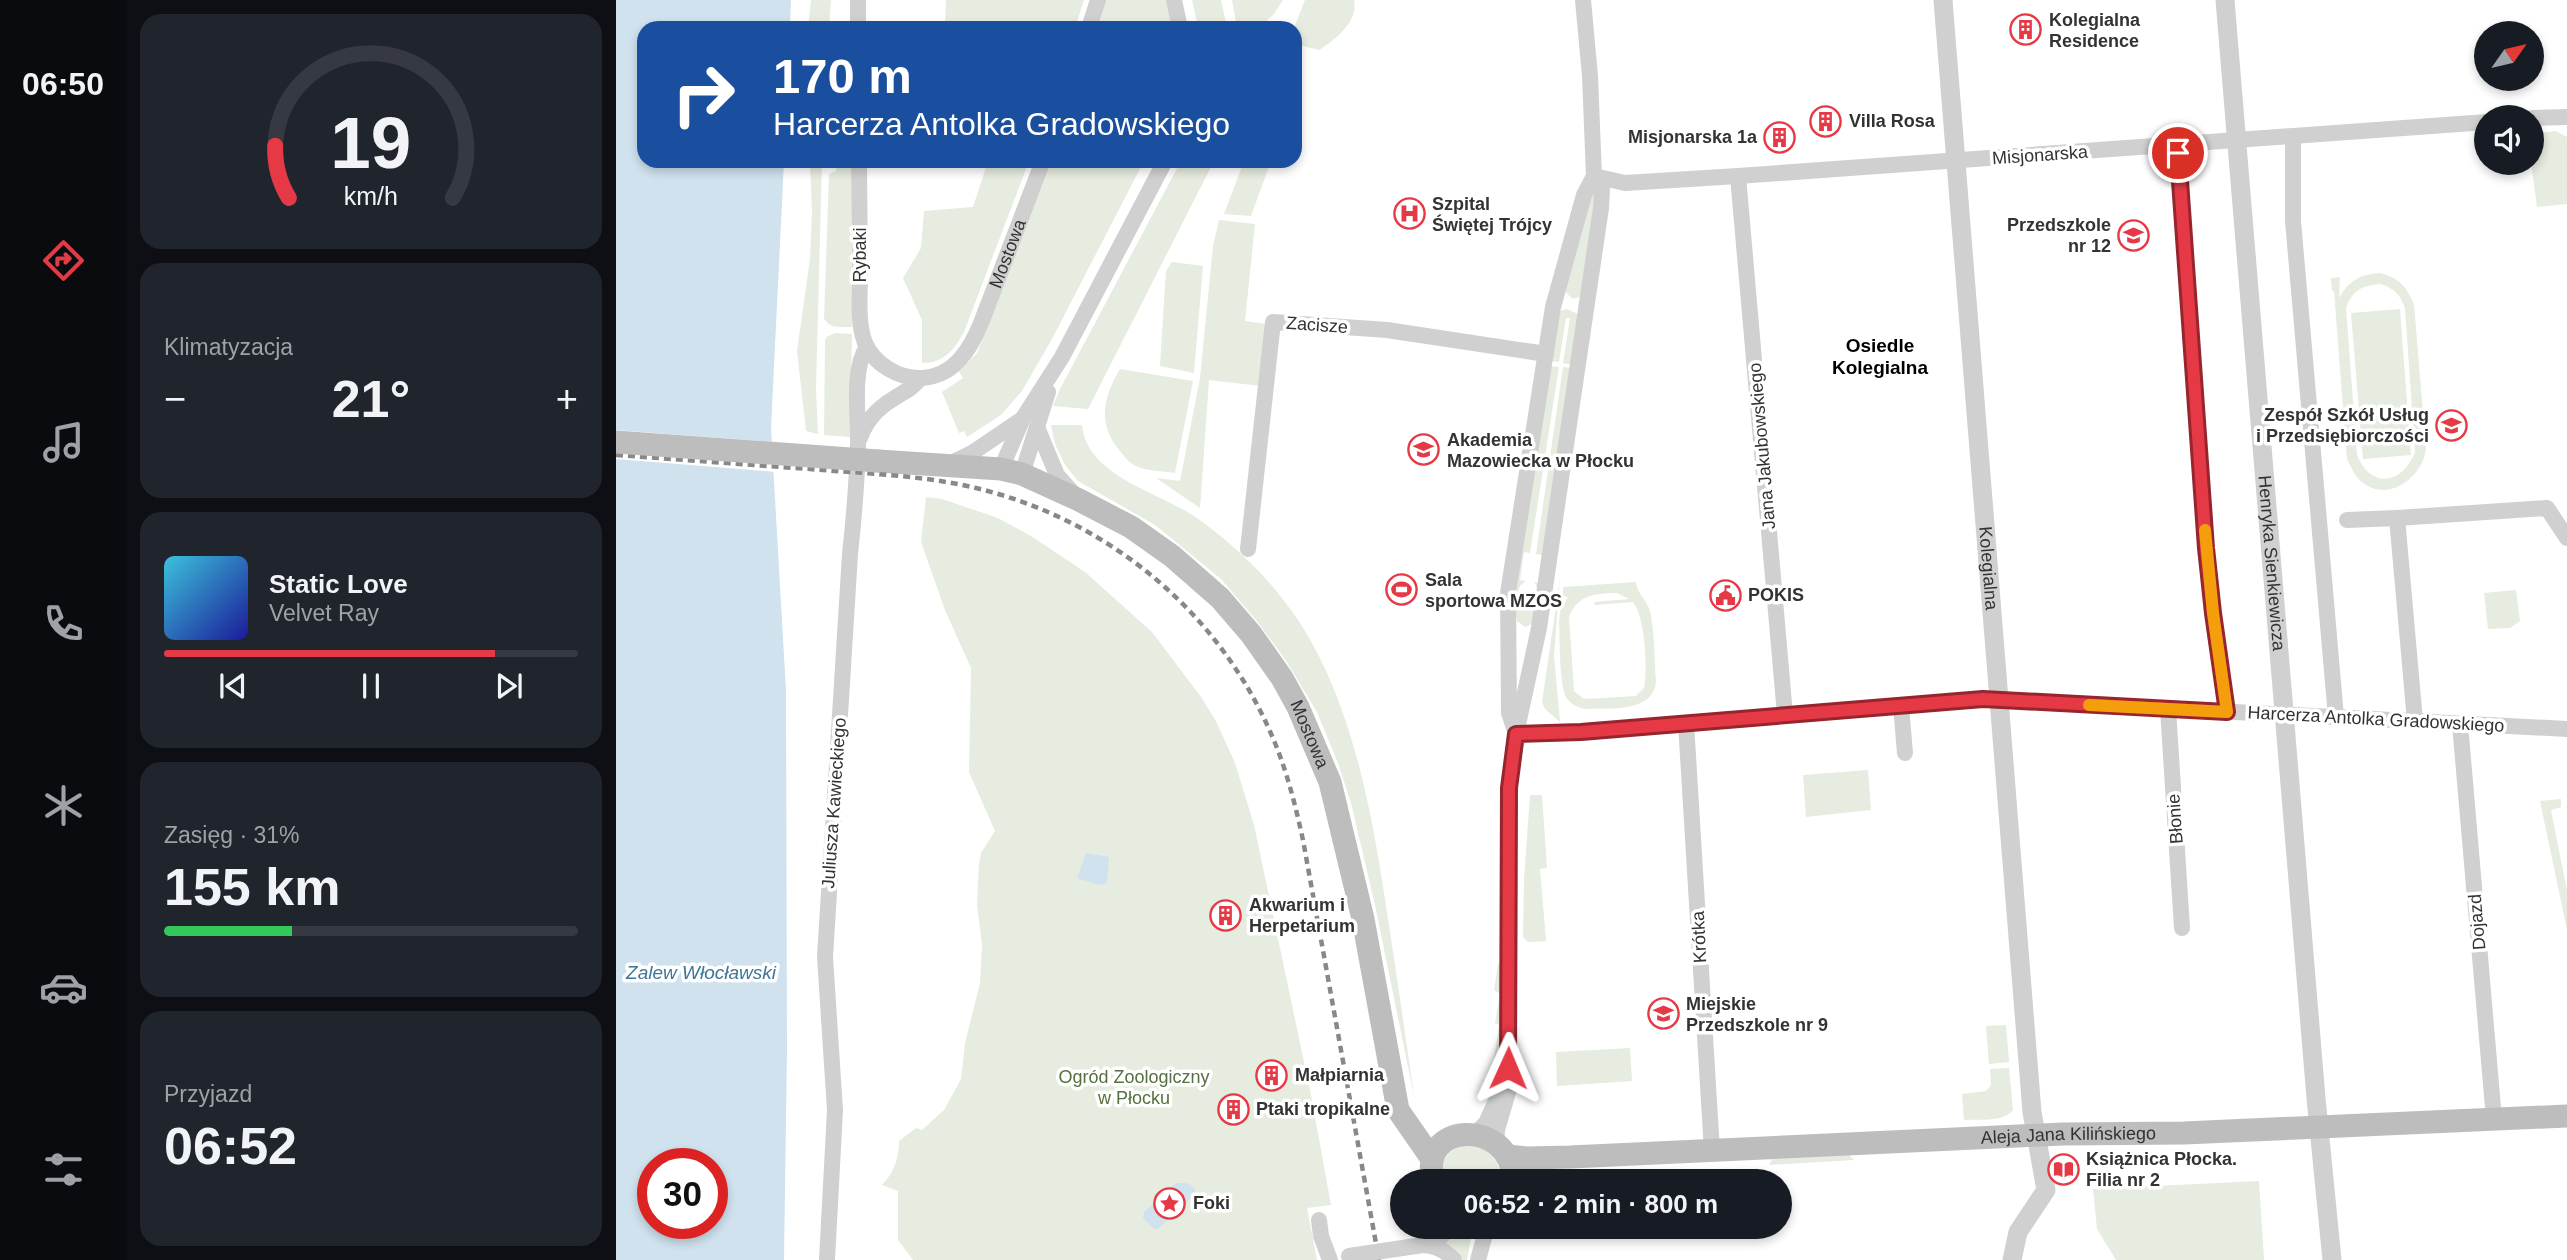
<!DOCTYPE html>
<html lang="pl">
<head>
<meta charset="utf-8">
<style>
	body { margin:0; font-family:Arial,sans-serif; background:#20242c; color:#f1f3f6; height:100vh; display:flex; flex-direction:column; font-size:26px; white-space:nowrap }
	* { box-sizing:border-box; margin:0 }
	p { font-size:23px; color:#9ea1a6 }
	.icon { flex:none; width:38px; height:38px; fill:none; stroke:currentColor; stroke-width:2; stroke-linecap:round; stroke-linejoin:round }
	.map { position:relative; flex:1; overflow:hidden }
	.details { display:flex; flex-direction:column; gap:14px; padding:14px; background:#0d0f14; width:490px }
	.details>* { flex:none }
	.hud { position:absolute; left:21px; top:21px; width:665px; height:147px; border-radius:21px; box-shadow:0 4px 10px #0003; background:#1a4fa0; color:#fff; overflow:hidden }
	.needle { width:46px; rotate:56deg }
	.controls { position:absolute; left:1858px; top:21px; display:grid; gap:14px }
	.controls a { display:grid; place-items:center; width:70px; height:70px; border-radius:50%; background:#171b24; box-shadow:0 4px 10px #0003; font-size:35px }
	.speed { position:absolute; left:21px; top:1148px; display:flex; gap:14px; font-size:35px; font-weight:700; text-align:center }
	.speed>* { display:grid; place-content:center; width:91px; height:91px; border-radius:50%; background:#171b24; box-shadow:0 4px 10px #0003; line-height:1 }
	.speed .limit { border:10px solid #d22; background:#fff; color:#111 }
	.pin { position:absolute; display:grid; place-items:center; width:60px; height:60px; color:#fff; margin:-30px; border:4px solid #fff; border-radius:50%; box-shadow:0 2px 7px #0007 }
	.me { position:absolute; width:77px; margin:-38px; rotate:1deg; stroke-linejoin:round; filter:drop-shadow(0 0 5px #0008) }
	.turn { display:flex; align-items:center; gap:24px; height:147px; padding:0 21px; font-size:32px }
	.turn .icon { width:91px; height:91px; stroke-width:2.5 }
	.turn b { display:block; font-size:49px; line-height:60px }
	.big { font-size:52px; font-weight:700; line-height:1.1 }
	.details .widget { flex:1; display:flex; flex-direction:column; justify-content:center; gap:10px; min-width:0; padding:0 24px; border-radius:21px; background:#20242c }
	.details .dial { align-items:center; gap:0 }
	.dial svg { height:182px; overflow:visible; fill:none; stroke:#363941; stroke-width:7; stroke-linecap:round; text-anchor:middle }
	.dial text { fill:#f1f3f6; stroke:none }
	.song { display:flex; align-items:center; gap:21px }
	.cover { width:84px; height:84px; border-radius:10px; background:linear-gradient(135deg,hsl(190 70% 55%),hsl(240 70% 35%)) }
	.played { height:7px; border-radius:4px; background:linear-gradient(90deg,#e63946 80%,#363941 80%) }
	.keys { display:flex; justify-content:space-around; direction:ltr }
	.heat { display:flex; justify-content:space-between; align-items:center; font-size:38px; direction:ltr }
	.charge { height:10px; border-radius:5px; background:linear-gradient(90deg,#34c759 31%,#363941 0) }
	.trip { position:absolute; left:774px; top:1169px; width:402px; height:70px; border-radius:35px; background:#171b24; box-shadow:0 4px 10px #0003; font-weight:700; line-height:70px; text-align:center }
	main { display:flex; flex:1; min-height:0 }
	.tab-bar { display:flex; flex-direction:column; width:126px; justify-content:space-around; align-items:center; background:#090b0e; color:#9ea1a6 }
	.tab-bar .icon { width:49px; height:49px }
	.tab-bar .active { color:#e63946 }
	.tab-bar b { font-size:32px; color:#f1f3f6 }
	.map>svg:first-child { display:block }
	.green { fill:#e6ecdf; fill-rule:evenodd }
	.water { fill:#cfe2ee; fill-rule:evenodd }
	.pier { fill:#fff }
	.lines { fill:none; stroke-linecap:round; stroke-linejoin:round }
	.minor { stroke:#d0d0d0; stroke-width:16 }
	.tertiary { stroke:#d0d0d0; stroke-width:19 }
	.secondary { stroke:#bdbdbd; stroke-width:23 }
	.rail { stroke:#888; stroke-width:4.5; stroke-dasharray:7 5; stroke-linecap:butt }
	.minor-bridge { stroke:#d0d0d0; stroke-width:16 }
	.secondary-bridge { stroke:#bdbdbd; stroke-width:23 }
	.route-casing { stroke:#96252e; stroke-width:18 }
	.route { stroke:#e63946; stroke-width:12 }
	.slow { stroke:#f59e0b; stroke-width:12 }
	.labels { text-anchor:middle; stroke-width:7; stroke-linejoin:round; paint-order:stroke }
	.poi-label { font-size:18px; font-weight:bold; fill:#333; stroke:#fff; text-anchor:start }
	.street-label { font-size:18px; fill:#333; stroke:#fff }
	.park-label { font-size:18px; fill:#56703f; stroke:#fff }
	.neighbourhood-label { font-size:19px; font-weight:bold; fill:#000; stroke:#fff }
	.water-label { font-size:19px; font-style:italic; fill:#3f7597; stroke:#fff }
</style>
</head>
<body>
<main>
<nav class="tab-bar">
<b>06:50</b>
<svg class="icon active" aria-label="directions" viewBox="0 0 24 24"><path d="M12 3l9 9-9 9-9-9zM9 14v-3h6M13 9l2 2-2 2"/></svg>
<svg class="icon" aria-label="music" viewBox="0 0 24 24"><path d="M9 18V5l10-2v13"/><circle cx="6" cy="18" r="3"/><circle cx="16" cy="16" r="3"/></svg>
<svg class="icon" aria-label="phone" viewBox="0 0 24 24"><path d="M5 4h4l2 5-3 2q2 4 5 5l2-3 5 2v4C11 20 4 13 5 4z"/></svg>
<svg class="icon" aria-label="climate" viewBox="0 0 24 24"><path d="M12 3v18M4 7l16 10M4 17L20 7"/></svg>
<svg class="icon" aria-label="car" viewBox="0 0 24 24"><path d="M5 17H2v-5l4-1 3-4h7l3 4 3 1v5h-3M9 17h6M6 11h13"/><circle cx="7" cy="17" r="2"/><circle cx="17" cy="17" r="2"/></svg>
<svg class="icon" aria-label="filters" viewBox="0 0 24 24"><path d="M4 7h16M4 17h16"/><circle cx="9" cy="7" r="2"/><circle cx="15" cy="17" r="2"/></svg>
</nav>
<section class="details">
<div class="widget dial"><svg viewBox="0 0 100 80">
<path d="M14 69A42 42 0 1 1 86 69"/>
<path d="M14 69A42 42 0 0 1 8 46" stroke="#e63946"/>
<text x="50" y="56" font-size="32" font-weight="700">19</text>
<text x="50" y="72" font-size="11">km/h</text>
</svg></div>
<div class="widget"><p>Klimatyzacja</p>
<div class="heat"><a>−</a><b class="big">21°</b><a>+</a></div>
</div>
<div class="widget">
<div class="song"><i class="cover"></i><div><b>Static Love</b><p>Velvet Ray</p></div></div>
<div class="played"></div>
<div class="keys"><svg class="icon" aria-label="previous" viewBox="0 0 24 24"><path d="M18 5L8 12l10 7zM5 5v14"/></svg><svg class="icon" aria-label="pause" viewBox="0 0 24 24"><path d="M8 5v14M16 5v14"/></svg><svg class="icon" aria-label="next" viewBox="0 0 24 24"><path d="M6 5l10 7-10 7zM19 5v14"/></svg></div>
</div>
<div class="widget"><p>Zasięg · 31%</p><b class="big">155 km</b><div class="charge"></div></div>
<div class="widget"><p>Przyjazd</p><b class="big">06:52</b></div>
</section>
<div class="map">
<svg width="1951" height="1260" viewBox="0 0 1951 1260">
	<rect width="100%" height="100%" fill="#fff"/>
	<path class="green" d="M195,0H215L213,28H192Z
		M330,0H468L459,28H329Z
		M490,0H551L556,28H482Z
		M576,0H605L611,28H582Z
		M616,0H667L658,14L642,28H621Z
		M689,0H738C743,21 719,40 703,50L679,44L678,28Z
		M1940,131L1951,137V204L1921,207L1915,163L1916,134Z
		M194,161H206L200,389L202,434L190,431L181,351L194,259L196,212Z
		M222,161H235L236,327C224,327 215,329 208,319L213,174L220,171Z
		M372,161H413L348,332C338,350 328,363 306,363V320L287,278L305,248L308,211L357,207Z
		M436,161H528L436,339L406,391L385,415L351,437L348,431L343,433L326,392L347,378L343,372L361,353Z
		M565,161H598L472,409L437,406L444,389Z
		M628,161H655L635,216L608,214Z
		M979,192L966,296L957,299L948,291L975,193Z
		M603,220L639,224L629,321L650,324L645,386L593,380L584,508L540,478L564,481L584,378L597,246Z
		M556,262L587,266L578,373L544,366L550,271Z
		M1764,273C1783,278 1790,286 1798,304L1810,449C1807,475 1776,501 1750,485C1739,478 1736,469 1731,459L1718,291H1716L1715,278L1724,277L1723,298C1733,281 1744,274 1764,273ZM1764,284C1778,288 1784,294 1789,308L1799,452C1787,484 1755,490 1741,455L1730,308C1737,290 1745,286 1764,284Z
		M951,309L962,314L957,365L947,363L954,318H950L943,362L934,361L944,311Z
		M1784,309L1795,455L1747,459L1735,313Z
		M219,333L236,334L234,437L208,435L209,342L210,337Z
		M933,366L943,367L914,553L908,552L904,580L910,581L904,586L902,593L907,600L915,601L921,597L922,589L918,582L922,583L926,555L920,554L947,367L957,368L918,623L909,627L901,621L898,606Z
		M504,369L577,381L559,473C547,471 531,471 520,466C514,464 508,456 504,451C481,424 487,398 504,369Z
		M435,425H466C471,477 544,492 581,518C613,541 645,570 669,602C733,684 755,806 770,906C780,969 789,1033 798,1096L759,905L735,803L722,763L701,712L669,659L640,620L605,579L539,525L462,481L449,465L439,444Z
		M310,497L326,499L382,518L415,536L469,572L536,632L585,697L600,721L619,763L638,825L695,1095L715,1205L691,1208L701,1260H297L282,1240V1191L266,1185C278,1173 283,1158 283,1141L300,1128L306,1130L328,1110L345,1079L349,1043L364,983L366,945L361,904L363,864L365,853L379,831L353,772L355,668L329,610L305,542Z
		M944,579L938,656L944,722L929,709L926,702Z
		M1020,582C1022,596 1030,598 1034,611C1039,633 1038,659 1040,682C1037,713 993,708 969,709C961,707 954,704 950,697C943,683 944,639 943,622L944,611L952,597L947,596V587ZM1001,593L1013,599L978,602L979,605L1017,602C1029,616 1032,670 1028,688L1020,696L968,699L958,691L953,617C961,595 980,593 1001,593Z
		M1900,590L1904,621L1894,628L1872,629L1868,593Z
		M1252,770L1255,810L1190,817L1187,775Z
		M914,795H926L931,868L924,869L930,941L912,942L907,937L908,879Z
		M1945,799V807L1935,810L1951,891V930L1924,801Z
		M882,964L885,965L886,1060L881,1084L875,1087L866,1081L875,1079L883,1025L879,1023L884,994L878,990Z
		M1390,1025L1393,1062L1373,1064L1370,1026Z
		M1014,1048L1016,1081L941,1086L940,1052Z
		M1393,1068L1397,1110C1387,1123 1363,1119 1348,1120L1346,1094L1370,1091L1375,1085L1374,1069Z
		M846,1144C875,1148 879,1155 888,1181H827C826,1159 827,1156 846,1144Z
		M1233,1155L1238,1160L1153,1165L1157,1158Z
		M1643,1181L1648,1260H1500L1481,1229L1477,1189Z
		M839,1227H852L855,1238L851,1260H845L827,1242Z"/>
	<path class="water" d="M0,0H175L174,28H28V161H168L155,428L170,691L171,1050L168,1260H0ZM37,1164H96V1223H37Z
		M470,853L493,857L491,883L483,885L461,878Z
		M560,1183C571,1183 576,1182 580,1193L542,1229L537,1228L527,1218L528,1212Z"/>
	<path class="pier" d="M0,430L159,442L160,472L0,459Z"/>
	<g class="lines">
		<g class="minor">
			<path d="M242,0V28"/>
			<path d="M558,0L564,28"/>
			<path d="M473,28L482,0"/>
			<path d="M1916,118L1951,117"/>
			<path d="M1677,136V221L1720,717"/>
			<path d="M1561,145L1590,548L1596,613L1611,712"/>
			<path id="s1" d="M243,161C243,199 244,236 244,274C244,296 241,322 249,343C258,364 283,379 306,378C338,376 354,350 365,323L427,161"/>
			<path d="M978,176L1009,183L1122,176L1871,122"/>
			<path d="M1122,176L1169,715"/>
			<path d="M421,427L441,475L457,493"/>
			<path d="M244,438C250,421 262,408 277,399C287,392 297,389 304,378"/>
			<path d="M333,464L356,453L406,419"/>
			<path d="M385,469L407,418L446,357L549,161"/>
			<path d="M406,474L432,392"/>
			<path d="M1781,518L1931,508L1951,538"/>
			<path d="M1731,520L1781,518L1799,721"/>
			<path d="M632,549L657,322L771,330L930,354"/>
			<path d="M1285,706L1289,753"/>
			<path d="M1552,709L1566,928"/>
			<path d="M1070,723L1096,1151"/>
			<path d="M1844,724L1878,1119"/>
			<path d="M900,734L965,732L1367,699L1951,729"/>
			<path d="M900,734L893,713L892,593L937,307L968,195L978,176"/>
			<path d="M860,1133L870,1123L884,1092"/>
			<path d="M880,1145L881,1130L893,1089V788L900,734L923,628L985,208L986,190L978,176L974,76L967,0"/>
			<path d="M703,1220L705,1236L714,1260"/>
			<path d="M814,1245L825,1237L833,1227"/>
			<path d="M800,1246C815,1243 828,1249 838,1260"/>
			<path d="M211,1260L219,1110L209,957L234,554C238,517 241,481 242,444C243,417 235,370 251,347"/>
			<path d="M862,1260L871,1227"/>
		</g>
		<g class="tertiary">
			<path id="s2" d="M1327,0L1416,1112L1430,1190L1402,1232L1396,1260"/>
			<path id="s3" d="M1609,0L1700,1098L1716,1260"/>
		</g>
		<g class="secondary">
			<path id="s4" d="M262,461L385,469L406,474L463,500L515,527L556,556L604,598L635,634L666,678L682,707L714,782L747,919L782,1110L816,1159"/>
			<path id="s5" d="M891,1156L911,1158L954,1157L1447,1134L1568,1133L1951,1116"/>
			<path d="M818,1181C799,1124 894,1114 898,1181"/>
		</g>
		<path class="rail" d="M0,455C69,460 138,465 207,470C258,474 310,476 360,488C494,520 607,615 659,743C672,775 680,808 687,840L763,1260"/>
		<path class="minor-bridge" d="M733,1256L800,1246"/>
		<path class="secondary-bridge" d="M0,442L262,461"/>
	</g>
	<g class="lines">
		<defs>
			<path id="route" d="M892,1068L893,788L900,734L965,732L1367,699L1611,712L1597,613L1590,548L1562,153"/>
		</defs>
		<use href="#route" class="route-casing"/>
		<use href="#route" class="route"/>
		<path class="slow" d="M1473,705L1611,712L1597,613L1589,530"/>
	</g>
	<defs>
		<symbol id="building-ring" viewBox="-11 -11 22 22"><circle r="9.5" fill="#fff" stroke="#e63946" stroke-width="1.5"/><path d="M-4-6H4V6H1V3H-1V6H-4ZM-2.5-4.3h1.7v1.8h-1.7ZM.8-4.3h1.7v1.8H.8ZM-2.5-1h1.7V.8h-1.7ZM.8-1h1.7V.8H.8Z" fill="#e63946"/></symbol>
		<symbol id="hospital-ring" viewBox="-11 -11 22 22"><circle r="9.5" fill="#fff" stroke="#e63946" stroke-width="1.5"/><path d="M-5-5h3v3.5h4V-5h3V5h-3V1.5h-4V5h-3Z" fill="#e63946"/></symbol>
		<symbol id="school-ring" viewBox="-11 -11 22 22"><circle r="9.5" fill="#fff" stroke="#e63946" stroke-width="1.5"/><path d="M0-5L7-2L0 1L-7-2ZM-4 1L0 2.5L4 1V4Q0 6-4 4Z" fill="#e63946"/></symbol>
		<symbol id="university-ring" viewBox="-11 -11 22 22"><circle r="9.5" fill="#fff" stroke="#e63946" stroke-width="1.5"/><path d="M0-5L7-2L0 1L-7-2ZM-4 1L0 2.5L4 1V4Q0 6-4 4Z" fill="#e63946"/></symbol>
		<symbol id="stadium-ring" viewBox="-11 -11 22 22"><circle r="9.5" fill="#fff" stroke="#e63946" stroke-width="1.5"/><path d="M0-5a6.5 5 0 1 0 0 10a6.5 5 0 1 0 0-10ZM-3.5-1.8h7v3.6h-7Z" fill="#e63946"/></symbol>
		<symbol id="civic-ring" viewBox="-11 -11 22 22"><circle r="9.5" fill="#fff" stroke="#e63946" stroke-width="1.5"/><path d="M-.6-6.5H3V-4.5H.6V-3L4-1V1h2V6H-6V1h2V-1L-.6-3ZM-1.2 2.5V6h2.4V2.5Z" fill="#e63946"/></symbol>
		<symbol id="library-ring" viewBox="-11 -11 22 22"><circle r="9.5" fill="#fff" stroke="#e63946" stroke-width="1.5"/><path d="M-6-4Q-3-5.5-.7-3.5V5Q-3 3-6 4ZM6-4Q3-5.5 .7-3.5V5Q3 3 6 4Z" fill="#e63946"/></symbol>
		<symbol id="sight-ring" viewBox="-11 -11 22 22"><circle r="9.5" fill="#fff" stroke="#e63946" stroke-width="1.5"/><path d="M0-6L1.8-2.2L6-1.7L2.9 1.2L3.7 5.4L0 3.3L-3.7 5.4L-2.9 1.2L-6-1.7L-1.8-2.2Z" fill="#e63946"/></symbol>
	</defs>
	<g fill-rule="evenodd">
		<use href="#building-ring" x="1392" y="12" width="35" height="35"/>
		<use href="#building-ring" x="1192" y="104" width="35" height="35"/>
		<use href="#building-ring" x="1146" y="120" width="35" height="35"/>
		<use href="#hospital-ring" x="776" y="196" width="35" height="35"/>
		<use href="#school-ring" x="1500" y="218" width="35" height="35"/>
		<use href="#university-ring" x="1818" y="408" width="35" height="35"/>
		<use href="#university-ring" x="790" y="432" width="35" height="35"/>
		<use href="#stadium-ring" x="768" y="572" width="35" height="35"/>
		<use href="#civic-ring" x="1092" y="578" width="35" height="35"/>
		<use href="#building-ring" x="592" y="898" width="35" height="35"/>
		<use href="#school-ring" x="1030" y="996" width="35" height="35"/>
		<use href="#building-ring" x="638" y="1058" width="35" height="35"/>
		<use href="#building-ring" x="600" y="1092" width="35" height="35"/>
		<use href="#library-ring" x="1430" y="1152" width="35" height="35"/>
		<use href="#sight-ring" x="536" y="1186" width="35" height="35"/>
	</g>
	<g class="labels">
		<g class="poi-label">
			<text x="1433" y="26">Kolegialna<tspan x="1433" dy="21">Residence</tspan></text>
			<text x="1233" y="127">Villa Rosa</text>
			<text x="1141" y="143" text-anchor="end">Misjonarska 1a</text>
			<text x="816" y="210">Szpital<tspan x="816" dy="21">Świętej Trójcy</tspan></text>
			<text x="1495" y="231" text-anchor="end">Przedszkole<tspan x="1495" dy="21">nr 12</tspan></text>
			<text x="1813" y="421" text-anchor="end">Zespół Szkół Usług<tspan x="1813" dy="21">i Przedsiębiorczości</tspan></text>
			<text x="831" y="446">Akademia<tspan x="831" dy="21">Mazowiecka w Płocku</tspan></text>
			<text x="809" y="586">Sala<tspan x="809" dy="21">sportowa MZOS</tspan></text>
			<text x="1132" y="601">POKIS</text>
			<text x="633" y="911">Akwarium i<tspan x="633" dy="21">Herpetarium</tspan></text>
			<text x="1070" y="1010">Miejskie<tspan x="1070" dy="21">Przedszkole nr 9</tspan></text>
			<text x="679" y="1081">Małpiarnia</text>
			<text x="640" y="1115">Ptaki tropikalne</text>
			<text x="1470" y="1165">Książnica Płocka.<tspan x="1470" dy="21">Filia nr 2</tspan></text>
			<text x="577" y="1209">Foki</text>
		</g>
		<g class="street-label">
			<text transform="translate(1424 155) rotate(-4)" y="6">Misjonarska</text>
			<text dy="6" stroke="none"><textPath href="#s1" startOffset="413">Mostowa</textPath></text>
			<text transform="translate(244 255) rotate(-90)" y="6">Rybaki</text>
			<text transform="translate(701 325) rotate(4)" y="6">Zacisze</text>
			<text transform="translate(1146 446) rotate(-95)" y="6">Jana Jakubowskiego</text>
			<text dy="6" stroke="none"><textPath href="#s3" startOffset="565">Henryka Sienkiewicza</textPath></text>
			<text dy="6" stroke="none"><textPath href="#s2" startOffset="570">Kolegialna</textPath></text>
			<text transform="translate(1760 719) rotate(3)" y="6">Harcerza Antolka Gradowskiego</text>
			<text dy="6" stroke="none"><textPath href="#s4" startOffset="544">Mostowa</textPath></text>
			<text transform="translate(218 803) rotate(-86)" y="6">Juliusza Kawieckiego</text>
			<text transform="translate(1559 819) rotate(-94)" y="6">Błonie</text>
			<text transform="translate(1861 922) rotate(-95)" y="6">Dojazd</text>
			<text transform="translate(1083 937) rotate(-93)" y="6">Krótka</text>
			<text dy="6" stroke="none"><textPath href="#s5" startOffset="562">Aleja Jana Kilińskiego</textPath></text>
		</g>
		<g class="park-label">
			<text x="518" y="1083">Ogród Zoologiczny<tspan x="518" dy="21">w Płocku</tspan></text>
		</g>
		<g class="neighbourhood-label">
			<text x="1264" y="352">Osiedle<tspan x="1264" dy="22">Kolegialna</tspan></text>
		</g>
		<g class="water-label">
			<text x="85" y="979">Zalew Włocławski</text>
		</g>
	</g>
</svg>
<div class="controls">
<a><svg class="needle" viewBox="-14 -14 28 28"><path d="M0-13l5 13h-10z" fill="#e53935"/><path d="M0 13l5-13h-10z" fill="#9ea1a6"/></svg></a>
<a><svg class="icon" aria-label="sound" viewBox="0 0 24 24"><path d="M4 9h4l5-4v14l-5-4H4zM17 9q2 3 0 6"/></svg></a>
</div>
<div class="speed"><div class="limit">30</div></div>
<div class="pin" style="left:1562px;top:153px;background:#d93025"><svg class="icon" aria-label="arrive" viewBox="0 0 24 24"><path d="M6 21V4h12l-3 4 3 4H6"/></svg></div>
<svg class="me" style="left:892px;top:1068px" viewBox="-20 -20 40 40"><path d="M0-17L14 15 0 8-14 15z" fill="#e63946" stroke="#fff" stroke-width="4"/></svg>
<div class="trip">06:52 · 2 min · 800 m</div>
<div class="hud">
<div class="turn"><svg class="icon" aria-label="right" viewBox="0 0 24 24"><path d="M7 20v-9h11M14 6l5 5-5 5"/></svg><div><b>170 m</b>Harcerza Antolka Gradowskiego</div></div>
</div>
</div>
</main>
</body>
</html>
